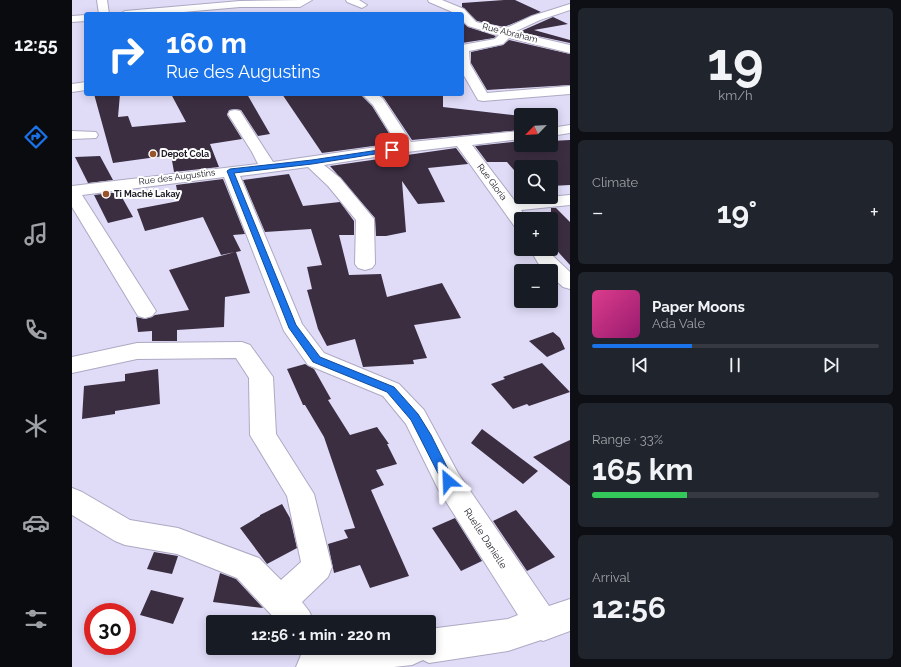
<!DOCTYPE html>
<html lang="en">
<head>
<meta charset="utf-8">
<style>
	body { margin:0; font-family:Raleway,sans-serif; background:#20242c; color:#f1f3f6; height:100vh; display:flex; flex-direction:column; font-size:15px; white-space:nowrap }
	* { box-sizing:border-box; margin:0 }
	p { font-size:13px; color:#9ea1a6 }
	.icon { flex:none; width:22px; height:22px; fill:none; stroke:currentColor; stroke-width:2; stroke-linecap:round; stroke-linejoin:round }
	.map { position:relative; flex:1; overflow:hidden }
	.panel { display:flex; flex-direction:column; gap:8px; padding:8px; background:#0d0f14; width:331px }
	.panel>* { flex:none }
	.top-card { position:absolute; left:12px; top:12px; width:380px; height:84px; border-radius:4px; box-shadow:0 2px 10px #0003; background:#1a73e8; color:#fff; overflow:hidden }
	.needle { width:26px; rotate:245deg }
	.buttons { position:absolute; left:442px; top:108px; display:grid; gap:8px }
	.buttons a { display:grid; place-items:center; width:44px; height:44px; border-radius:4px; background:#171b24; box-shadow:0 2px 10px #0003; font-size:20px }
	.speed { position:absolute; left:12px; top:603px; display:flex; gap:8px; font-size:20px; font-weight:700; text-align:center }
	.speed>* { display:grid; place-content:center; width:52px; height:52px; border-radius:50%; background:#171b24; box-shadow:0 2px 10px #0003; line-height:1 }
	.speed .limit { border:6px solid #d22; background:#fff; color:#111 }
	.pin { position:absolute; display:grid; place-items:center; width:34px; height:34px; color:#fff; margin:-17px; border-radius:8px; box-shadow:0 2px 6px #0006 }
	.me { position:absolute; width:44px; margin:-22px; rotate:334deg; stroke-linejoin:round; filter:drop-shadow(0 0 3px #0008) }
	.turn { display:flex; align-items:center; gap:14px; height:84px; padding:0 16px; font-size:18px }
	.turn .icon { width:52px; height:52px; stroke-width:2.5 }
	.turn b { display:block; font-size:28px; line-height:34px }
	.big { font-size:30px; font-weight:700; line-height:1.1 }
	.panel .widget { flex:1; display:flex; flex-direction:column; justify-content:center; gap:6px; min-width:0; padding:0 14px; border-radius:6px; background:#20242c }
	.panel .dial { align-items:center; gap:0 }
	.dial b { font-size:52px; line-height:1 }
	.song { display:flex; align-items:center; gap:12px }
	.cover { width:48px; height:48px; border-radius:6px; background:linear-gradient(135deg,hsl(330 70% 55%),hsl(320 70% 35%)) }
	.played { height:4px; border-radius:2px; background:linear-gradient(90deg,#1a73e8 35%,#363941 35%) }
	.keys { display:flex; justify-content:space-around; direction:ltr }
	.heat { display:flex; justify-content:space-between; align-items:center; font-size:22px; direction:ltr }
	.charge { height:6px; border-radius:3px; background:linear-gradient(90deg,#34c759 33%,#363941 0) }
	.trip { position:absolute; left:134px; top:615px; width:230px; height:40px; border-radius:4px; background:#171b24; box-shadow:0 2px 10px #0003; font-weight:700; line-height:40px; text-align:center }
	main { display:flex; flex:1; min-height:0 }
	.tab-bar { display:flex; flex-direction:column; width:72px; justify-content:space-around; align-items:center; background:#090b0e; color:#9ea1a6 }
	.tab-bar .icon { width:28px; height:28px }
	.tab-bar .on { color:#1a73e8 }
	.tab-bar b { font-size:18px; color:#f1f3f6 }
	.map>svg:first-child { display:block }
	.building { fill:#3b2e41 }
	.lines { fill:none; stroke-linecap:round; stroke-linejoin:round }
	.street-casing { stroke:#ada9c3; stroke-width:2 }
	.street { fill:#fff; fill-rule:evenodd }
	.route { fill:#1a73e8; stroke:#114b97 }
	.poi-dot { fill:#99532a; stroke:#fff; stroke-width:1.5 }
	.labels { text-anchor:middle; stroke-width:4; stroke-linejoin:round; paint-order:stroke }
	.far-street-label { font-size:9px; fill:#1a1822; stroke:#fff }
	.far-poi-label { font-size:9px; font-weight:bold; fill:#1a1822; stroke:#fff; text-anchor:start }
	.street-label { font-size:10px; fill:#1a1822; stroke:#fff }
</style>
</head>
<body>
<main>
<nav class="tab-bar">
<b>12:55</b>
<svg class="icon on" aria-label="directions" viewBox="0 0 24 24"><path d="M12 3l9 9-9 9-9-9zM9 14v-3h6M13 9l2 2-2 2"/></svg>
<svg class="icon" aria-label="music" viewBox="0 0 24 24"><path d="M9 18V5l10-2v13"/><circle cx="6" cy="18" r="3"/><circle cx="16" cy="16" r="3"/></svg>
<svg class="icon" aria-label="phone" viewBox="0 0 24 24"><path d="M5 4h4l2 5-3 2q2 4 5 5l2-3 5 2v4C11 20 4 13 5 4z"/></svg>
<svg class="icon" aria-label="climate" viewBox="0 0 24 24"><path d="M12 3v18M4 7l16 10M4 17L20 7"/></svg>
<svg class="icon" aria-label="car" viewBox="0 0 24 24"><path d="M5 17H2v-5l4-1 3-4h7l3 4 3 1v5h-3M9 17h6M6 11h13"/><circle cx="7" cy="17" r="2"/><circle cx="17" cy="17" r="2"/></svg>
<svg class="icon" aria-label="filters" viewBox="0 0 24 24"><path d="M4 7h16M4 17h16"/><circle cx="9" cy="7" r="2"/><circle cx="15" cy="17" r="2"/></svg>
</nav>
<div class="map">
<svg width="498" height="667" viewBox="0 0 498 667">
	<rect width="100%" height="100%" fill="#e0dcf8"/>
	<path class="building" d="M432,0H443L469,12L432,27L405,21L390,7V3Z
		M481,17L496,24L462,30L498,40V43L447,32Z
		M390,22L396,27L424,36L422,38L390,43Z
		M437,40L498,54V85L415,90L399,63V52L431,45Z
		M22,94H48L46,117L56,116L60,127L114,122L99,94H175L198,134L186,136L169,110L163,109L157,110L155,115L170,139L138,144L147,167L102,172L99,155L41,163Z
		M210,94H288L300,106L323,143L250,153Z
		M307,94H371V107L449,116V130L340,140L312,98Z
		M479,137V141L498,140V185L479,186V167H449V178L435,162H415L403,146L449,141V145H479Z
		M384,148L396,164L356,168L373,202L346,204L330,181L334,232L314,236H304L303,218L258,166Z
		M28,156L41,180L16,183L3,157Z
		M217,174L231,206L268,202L282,221V235H267L277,275L309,274L315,297L370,283L389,318L342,325L355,358L341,360L342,364L291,367L283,339L255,346L246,329L235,290L240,289L235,267L250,265L239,229L193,232L171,180Z
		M151,179L173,234L161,235L169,251L164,252L178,293L153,297L152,327L105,330V341H80V331L66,332L64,317L73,319L80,317L83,315L117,310L97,270L163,252L149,255L131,217L73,231L65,209L107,201L104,185Z
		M47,192L61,217L36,223L22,195Z
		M479,208H484L498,222V265L479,244Z
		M481,332L488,338L493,349L475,357L457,341Z
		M470,363L498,392L457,406L455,404L441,409L419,384L433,379L431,377Z
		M233,364L242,369L259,399L256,400L278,435L305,427L317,444H315L325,464L304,470L312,485L299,490L337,576L298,588L288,565L262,573L256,544L276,538L272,530L283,528L252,437L233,405H231L215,369Z
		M86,369L88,404L43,411V414L10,419L12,386L53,381V374Z
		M410,429L466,471L451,484L399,443Z
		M498,440V486L461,457Z
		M210,504L218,518L225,548L195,564L168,528L188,516V515Z
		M444,510L483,557L455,571L421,521Z
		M383,518L410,561L389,571L360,528Z
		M82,552L106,556L100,574L75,569Z
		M148,573L164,579L191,608L141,602Z
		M79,590L112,598L101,624L68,615Z"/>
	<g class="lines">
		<defs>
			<path id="street" d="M25,0H35L37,14H27Z
				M228,0H240L228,7H168L89,14H48L53,11L168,1Z
				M274,0H287L295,5L290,8L275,2Z
				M356,0H370L392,9L404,22L432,29L460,16L498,4V10L468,20L442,32L498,45V53L437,38L431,44L397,51L398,64L415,93L498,86V94L411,101L406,100L390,72V45L423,39L427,35L396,26L390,20V14H385L357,2Z
				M14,15V21L0,22V16Z
				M14,82V90L0,92V84Z
				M290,94H305L311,99L339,142L449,131V139L400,145L442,200L498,195V205L449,210L455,219H449V228L443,227L385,146L335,152L252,165L268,178L302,219L303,264L300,268L293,270L286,268L283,264L284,220L256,186L236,167L168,176L230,324L252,353L327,384L352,410L386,473L477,606L498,599V631L471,641L469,640L436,651L357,663L351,660L340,665L322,667H224L229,655L247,648H357V629L436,619L446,615L366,489L334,424L311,396L236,365L212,331L152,177L10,195L84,311L80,316L73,318L66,316L0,207V186L186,164L180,152L156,114L158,111L163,110L168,111L201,162L325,144L301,105Z
				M498,125V133L479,136V128Z
				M0,131L24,132L26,135L24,138L0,139Z
				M458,249H476L481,256L498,272V289L491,287L479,276V271H474L466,263Z
				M170,342L178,345L201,377L204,434L242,494L260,567L256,577L230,602L237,611L242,622H206L165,578L105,554L53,545L43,541L0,515V488L10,492L58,520L106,528L187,558L209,580L229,562L215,496L178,435L177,378L164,358L65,359L0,373V357L65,343Z"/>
		</defs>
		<use href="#street" class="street-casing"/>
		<use href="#street" class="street"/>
	</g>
	<path class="route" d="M320,148L323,150L322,151L240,164L162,173L224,325L248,357L322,387L346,414L359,435L382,481L380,485L376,486L372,485L339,420L315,392L241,362L217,328L155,171L158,169L240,160Z"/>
	<g class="poi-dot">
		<circle cx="81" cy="154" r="4"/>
		<circle cx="34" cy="194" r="4"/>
	</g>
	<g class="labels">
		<g class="far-street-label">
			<text transform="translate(438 33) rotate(14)" y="3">Rue Abraham</text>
			<text transform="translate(105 177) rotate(-7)" y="3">Rue des Augustins</text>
			<text transform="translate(420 182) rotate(53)" y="3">Rue Gloria</text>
		</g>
		<g class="far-poi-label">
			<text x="89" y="157">Depot Cola</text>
			<text x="42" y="197">Ti Maché Lakay</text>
		</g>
		<g class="street-label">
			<text transform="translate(414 538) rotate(57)" y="4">Ruelle Danielle</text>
		</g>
	</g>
</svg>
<div class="buttons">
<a><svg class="needle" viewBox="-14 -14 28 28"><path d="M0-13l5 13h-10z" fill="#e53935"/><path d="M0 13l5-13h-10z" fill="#9ea1a6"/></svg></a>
<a><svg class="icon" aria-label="search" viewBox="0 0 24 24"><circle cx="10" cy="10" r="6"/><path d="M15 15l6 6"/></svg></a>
<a>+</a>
<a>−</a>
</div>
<div class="speed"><div class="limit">30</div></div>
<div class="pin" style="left:320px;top:150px;background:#d93025"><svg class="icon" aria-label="arrive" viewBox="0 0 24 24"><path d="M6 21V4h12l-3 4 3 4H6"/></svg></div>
<svg class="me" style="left:376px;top:481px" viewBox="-20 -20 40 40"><path d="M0-17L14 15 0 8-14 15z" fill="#1a73e8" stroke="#fff" stroke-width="4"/></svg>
<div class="trip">12:56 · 1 min · 220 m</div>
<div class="top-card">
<div class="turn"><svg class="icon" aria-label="right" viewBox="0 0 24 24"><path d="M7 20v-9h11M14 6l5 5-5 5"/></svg><div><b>160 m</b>Rue des Augustins</div></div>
</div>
</div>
<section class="panel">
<div class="widget dial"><b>19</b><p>km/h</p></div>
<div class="widget"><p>Climate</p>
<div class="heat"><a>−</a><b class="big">19°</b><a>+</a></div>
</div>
<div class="widget">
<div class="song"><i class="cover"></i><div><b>Paper Moons</b><p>Ada Vale</p></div></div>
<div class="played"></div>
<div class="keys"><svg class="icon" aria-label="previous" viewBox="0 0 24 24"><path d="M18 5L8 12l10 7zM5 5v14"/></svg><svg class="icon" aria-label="pause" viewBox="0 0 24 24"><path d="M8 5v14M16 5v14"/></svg><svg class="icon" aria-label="next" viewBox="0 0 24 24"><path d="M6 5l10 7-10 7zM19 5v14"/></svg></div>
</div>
<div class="widget"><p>Range · 33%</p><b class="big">165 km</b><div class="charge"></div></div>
<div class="widget"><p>Arrival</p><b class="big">12:56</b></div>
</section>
</main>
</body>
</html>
